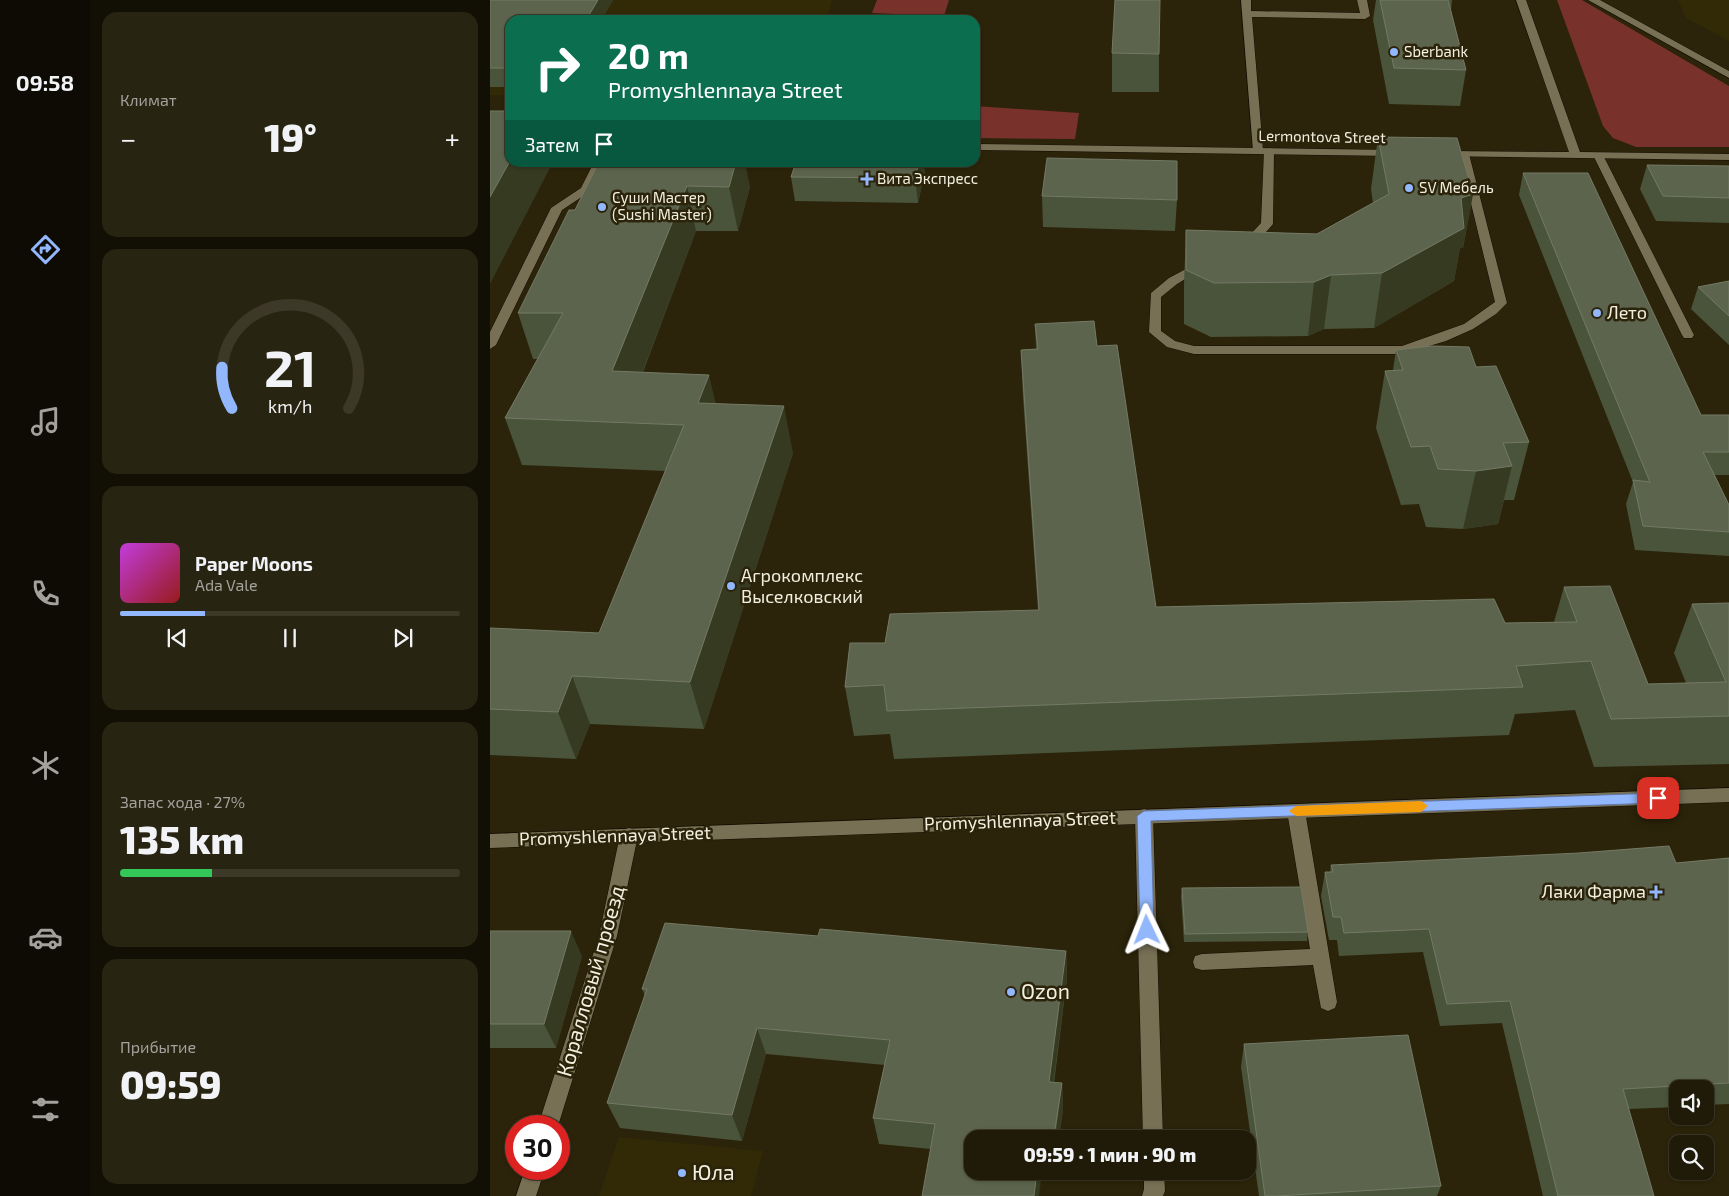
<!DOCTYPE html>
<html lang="ru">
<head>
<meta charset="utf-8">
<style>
	body { margin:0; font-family:"Exo 2",sans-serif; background:#282412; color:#f1f3f6; height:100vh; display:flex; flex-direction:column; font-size:19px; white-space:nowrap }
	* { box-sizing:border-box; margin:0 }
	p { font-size:16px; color:#a2a19c }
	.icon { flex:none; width:28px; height:28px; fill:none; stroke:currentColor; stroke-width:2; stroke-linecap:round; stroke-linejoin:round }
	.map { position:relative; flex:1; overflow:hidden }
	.panel { display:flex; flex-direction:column; gap:12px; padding:12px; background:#120f04; width:400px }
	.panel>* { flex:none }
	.top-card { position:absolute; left:15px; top:15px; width:475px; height:152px; border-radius:15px; box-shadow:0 1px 4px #0004,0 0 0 1px #3d3929; background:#0b6e4f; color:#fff; overflow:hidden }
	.fabs { position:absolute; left:1179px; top:1080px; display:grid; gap:10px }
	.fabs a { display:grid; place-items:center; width:45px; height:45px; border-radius:10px; background:#201b08; box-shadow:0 1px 4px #0004,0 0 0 1px #3d3929; font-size:25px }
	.speed { position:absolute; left:15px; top:1115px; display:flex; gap:10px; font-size:25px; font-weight:700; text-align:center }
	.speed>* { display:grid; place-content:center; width:65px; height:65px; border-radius:50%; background:#201b08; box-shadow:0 1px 4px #0004,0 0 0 1px #3d3929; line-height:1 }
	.speed .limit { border:8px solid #d22; background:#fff; color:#111 }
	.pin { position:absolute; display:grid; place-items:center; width:42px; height:42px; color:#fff; margin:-21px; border-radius:10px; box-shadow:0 2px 8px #0006 }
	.me { position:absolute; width:55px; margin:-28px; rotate:358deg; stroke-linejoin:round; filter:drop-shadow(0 0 4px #0008) }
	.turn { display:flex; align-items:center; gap:18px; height:105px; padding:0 20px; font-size:22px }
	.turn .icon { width:65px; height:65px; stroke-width:2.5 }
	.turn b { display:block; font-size:35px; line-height:42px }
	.then { display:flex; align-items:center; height:48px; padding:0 20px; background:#0003; gap:10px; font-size:19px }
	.big { font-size:38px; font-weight:800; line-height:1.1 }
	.panel .tile { flex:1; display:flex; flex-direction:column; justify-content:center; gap:8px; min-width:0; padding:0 18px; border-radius:15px; background:#282412 }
	.panel .dial { align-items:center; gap:0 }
	.dial svg { height:130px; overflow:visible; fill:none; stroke:#3d3929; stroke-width:7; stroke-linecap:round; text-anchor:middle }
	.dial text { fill:#f1f3f6; stroke:none }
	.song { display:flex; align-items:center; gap:15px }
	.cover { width:60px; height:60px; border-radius:8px; background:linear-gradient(135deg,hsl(290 70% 55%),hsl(0 70% 35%)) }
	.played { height:5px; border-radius:2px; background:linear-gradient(90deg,#92b7fd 25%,#3d3929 25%) }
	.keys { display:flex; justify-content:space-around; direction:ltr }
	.heat { display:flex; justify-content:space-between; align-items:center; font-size:28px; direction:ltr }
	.charge { height:8px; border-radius:4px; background:linear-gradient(90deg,#34c759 27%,#3d3929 0) }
	.trip { position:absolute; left:474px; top:1130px; width:292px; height:50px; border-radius:15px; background:#201b08; box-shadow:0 1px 4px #0004,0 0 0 1px #3d3929; font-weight:800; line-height:50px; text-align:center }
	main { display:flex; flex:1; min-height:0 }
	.menu { display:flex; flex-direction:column; width:90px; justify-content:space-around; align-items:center; background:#0d0b03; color:#a2a19c }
	.menu .icon { width:35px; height:35px }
	.menu .current { color:#92b7fd }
	.menu b { font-size:22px; color:#f1f3f6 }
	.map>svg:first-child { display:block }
	.built { fill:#322906 }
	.green { fill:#79312c }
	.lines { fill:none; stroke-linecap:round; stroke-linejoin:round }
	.lane-casing { stroke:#130d00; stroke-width:1 }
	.street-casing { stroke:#130d00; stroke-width:1 }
	.secondary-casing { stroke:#130d00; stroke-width:1 }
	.lane { fill:#787055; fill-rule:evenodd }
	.street { fill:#787055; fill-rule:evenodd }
	.secondary { fill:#787055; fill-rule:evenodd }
	.wall { fill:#4a543b }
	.shaded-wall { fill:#363a20 }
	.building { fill:#5c644d; stroke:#747a64 }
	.route { fill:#92b7fd; stroke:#5f77a4 }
	.slow { fill:#f59e0b }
	.poi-dot { fill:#92b7fd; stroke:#2b240a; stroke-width:2 }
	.labels { text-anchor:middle; stroke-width:5; stroke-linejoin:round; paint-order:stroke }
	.far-poi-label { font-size:15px; fill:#f3efdf; stroke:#2b240a; text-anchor:start }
	.far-street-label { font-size:15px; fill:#f3efdf; stroke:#2b240a }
	.poi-label { font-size:18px; fill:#f3efdf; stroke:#2b240a; text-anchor:start }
	.street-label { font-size:18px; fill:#f3efdf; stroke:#2b240a }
	.near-street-label { font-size:21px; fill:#f3efdf; stroke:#2b240a }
	.near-poi-label { font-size:21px; fill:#f3efdf; stroke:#2b240a; text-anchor:start }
</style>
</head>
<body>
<main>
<nav class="menu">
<b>09:58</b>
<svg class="icon current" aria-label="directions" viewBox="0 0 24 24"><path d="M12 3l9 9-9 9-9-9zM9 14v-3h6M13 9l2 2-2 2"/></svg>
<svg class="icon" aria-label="music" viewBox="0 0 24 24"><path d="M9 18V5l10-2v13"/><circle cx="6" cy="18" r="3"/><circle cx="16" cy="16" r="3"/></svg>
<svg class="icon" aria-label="phone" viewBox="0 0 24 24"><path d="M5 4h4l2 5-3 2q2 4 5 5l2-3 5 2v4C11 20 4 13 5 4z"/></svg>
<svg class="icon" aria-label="climate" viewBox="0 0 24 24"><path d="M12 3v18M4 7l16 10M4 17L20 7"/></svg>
<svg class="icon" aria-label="car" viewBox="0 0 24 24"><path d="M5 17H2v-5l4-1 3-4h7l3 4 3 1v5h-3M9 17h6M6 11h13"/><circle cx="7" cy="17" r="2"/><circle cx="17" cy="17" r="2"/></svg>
<svg class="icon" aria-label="filters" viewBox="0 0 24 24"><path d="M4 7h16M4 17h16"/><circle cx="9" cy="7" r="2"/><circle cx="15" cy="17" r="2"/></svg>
</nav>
<section class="panel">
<div class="tile"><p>Климат</p>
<div class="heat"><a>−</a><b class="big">19°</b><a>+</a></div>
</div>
<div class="tile dial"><svg viewBox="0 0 100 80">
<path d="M14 69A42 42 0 1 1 86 69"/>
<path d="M14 69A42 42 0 0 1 8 44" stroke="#92b7fd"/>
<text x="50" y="56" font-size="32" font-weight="700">21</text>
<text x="50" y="72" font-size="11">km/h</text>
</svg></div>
<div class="tile">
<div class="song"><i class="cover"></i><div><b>Paper Moons</b><p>Ada Vale</p></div></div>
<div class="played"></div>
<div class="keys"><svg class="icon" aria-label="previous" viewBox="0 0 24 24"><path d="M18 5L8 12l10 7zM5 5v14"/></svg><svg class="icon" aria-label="pause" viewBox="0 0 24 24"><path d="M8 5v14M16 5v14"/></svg><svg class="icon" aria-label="next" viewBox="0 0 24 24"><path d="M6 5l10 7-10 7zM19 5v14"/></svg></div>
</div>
<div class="tile"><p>Запас хода · 27%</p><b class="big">135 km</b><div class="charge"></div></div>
<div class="tile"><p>Прибытие</p><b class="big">09:59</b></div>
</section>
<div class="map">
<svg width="1239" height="1196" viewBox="0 0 1239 1196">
	<rect width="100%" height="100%" fill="#2b240a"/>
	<path class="built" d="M71,0H342L337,20H20V95H0V7Z
		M1188,0H1239V41L1196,18Z
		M129,1137L273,1151L261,1196H109Z"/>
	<path class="green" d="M387,0H459L454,16L382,13Z
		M1067,0H1092L1239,86V147H1146L1123,138L1113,126Z
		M485,106L589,113L585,139L485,138Z"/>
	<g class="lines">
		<defs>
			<path id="lane" d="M751,0H761V11L870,13L867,0H877L880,16L875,19L762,17L773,151L768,154L763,151Z
				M779,148L784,151L783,224C775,233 762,249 749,245V241L760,235L771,223L774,151Z
				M974,151L979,154L1017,303L1006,314L983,329L956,341L912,354H704L677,347L659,332L661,293L679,278L711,261L717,265L715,267L687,284L671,297V331L685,341L704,346H912L974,324L1005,302L969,154Z
				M1109,154L1114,157L1204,335L1202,338H1194L1192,335L1104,157Z
				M104,162H115L99,192L72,210L6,345L0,349V332L61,208L91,188Z
				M806,804L812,806L815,811L847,1002L845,1008L838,1011L831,1008L823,965L712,970L705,968L703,962L705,956L712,954L820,949L797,811L800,806Z"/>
			<path id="street" d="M1026,0H1036L1090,152L1239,154V160L947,156V152L951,151L1079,152Z
				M485,144L905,150L910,153L905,156L485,150Z
				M654,809L660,811L663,816L673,1139H653L645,816L648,811Z
				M139,828L145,830L148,835L127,936L68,1126H48L109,936L130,835L133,830Z
				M35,1169H55L46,1196H26Z
				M654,1171H674L675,1191L673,1196H652L654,1189Z"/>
			<path id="secondary" d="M1098,0H1110L1239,71V78Z
				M1239,788V802L0,848V834Z"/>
		</defs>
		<use href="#lane" class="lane-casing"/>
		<use href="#street" class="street-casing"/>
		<use href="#secondary" class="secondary-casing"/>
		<use href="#lane" class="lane"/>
		<use href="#street" class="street"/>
		<use href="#secondary" class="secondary"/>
	</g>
	<path class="wall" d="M0,0H123L111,20H20V87H0Z
		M886,0H962L961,10L976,70L970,106L899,104L883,20Z
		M622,53L669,54V92H622Z
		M888,137L983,194L973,248H970L964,281L884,328L834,329L818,336L721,337L694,324V284L696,230L827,234L883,203L881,189Z
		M109,162L260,187L248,231H206L153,372L226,403L303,453L214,729L100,724L86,759L0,755V628L109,633L176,471L32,465L15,418L48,359H43L28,313L85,210Z
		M1157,165L1239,166V223L1166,221L1150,189Z
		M435,171L428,203L305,201L301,177Z
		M1033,173L1211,415H1239V475H1225L1239,505V556L1145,550L1136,504L1143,482L1029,195Z
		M552,196L687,200L685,231L553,227Z
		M1239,281V345L1201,309L1208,287Z
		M545,324L607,346L666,607L1015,623L1064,622L1074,587L1158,684L1196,683L1184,653L1202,604L1239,603V764L1104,767L1085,710L1025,714L1019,735L404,759L400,734L364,736L355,687L395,643L548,610L533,397L531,350L546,349Z
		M906,350L986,367L1039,442L1024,500H1014L1008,524L973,529L936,527L929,504L911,505L886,428L895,371L903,370Z
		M1239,858V1104L1215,1105V1089H1188V1107L1139,1109L1164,1196H1053L1012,1023L950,1026L933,952L849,956L847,940H839L831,896L835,872H840L841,865L1186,863Z
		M692,888L818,932L817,941L694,942L691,897Z
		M0,931L92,956L66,1048H0Z
		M328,936L576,951L577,978L564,1083H572L573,1109L569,1139H482L441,1149L389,1144L383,1118L395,1065L276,1054L252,1141L130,1128L117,1103L155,996L152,989Z
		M754,1044L951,1186L947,1196H769L751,1067Z"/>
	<path class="shaded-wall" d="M108,0H123L111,20H96Z
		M20,161V162H63L0,284V197Z
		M246,162H255L260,187L248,231L239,187Z
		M429,162H434L435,171L428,203L425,178Z
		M197,186L206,231L135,418L122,371Z
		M983,194L973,248H970L964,281L884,328L892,273L971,198Z
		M841,275L834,329L818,336L824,282Z
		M219,375L230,422L208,403Z
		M294,406L303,453L214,729L200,682Z
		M1022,466L1008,524L973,529L986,471Z
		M82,676L100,724L86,759L68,712Z
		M81,931L92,956L66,1048L54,1024Z
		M576,951L577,978L560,1108L559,1082Z
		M267,1028L276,1054L252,1141L242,1115Z
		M572,1083L573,1109L569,1139H565Z
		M547,1171H552L549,1196H544Z"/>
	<path class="building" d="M0,0H108L96,20H20V68H0Z
		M625,0H670L669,54L622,53Z
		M890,0H958L976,70L904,68Z
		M0,111H20V161L0,197Z
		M888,137L967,138L983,194L971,198L974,228L892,273L841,275L824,282L724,283L696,270V230L827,234L899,194Z
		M557,158L687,161V200L552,196Z
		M109,162H246L239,187L197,186L122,371L219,375L208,403L294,406L200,682L82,676L68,712L0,709V628L109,633L194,425L15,418L73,313H28L79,210H85Z
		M306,162H429L425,178L301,177Z
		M1157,165L1239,166V198L1173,196Z
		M1033,173H1098L1211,415H1239V452H1213L1239,505V532L1153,526L1143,480L1160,482Z
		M1239,281V316L1208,287Z
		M604,321L607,346L627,345L666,607L1004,599L1015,623L1087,622L1074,587L1120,586L1158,684L1236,682L1202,604L1239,603V716L1121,719L1101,661L1026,666L1033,687L397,711L394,685L355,687L360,643H395L400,614L549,610L531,350L548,349L545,324Z
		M941,346L979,347L986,367L1006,366L1039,442L1013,443L1022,466L986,471L948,469L940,446L921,447L895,371L913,370L906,350Z
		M1179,846L1186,863L1239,858V1083L1133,1089L1164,1196H1068L1020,1001L957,1004L939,929L854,933L851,917H843L835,872H843L841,865L1089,853Z
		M811,887L818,932L695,934L692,888Z
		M175,923L328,936L330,929L576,951L559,1082L572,1083L564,1136L552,1135L551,1139H482V1171H547L544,1196H432L445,1124L383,1118L400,1040L267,1028L242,1115L117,1103L157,989H152Z
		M0,931H81L54,1024H0Z
		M918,1035L951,1186L787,1196H775L754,1044Z"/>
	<path class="route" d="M1168,793L1174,798L1168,803L661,821L664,930L662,934L657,936L652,934L650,930L647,816L654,811Z"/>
	<path class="slow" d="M931,801L938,806L931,812L806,816L799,811L806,806Z"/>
	<g class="poi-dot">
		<circle cx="904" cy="52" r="5"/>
		<path d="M374.5 171.5h5v5h5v5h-5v5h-5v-5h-5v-5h5z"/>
		<circle cx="919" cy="188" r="5"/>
		<circle cx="112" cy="207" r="5"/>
		<circle cx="1107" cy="313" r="5"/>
		<circle cx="241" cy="586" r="5"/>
		<path d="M1163.5 884.5h5v5h5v5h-5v5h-5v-5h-5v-5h5z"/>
		<circle cx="521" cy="992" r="5"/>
		<circle cx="192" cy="1173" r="5"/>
	</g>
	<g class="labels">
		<g class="far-poi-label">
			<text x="914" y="57">Sberbank</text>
			<text x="387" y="184">Вита Экспресс</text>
			<text x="929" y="193">SV Мебель</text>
			<text x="122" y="203">Суши Мастер<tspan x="122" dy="17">(Sushi Master)</tspan></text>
		</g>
		<g class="far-street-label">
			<text transform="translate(832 137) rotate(1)" y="5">Lermontova Street</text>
		</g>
		<g class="poi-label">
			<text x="1117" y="319">Лето</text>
			<text x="251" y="582">Агрокомплекс<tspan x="251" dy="21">Выселковский</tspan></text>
			<text x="1156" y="898" text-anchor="end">Лаки Фарма</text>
		</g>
		<g class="street-label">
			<text transform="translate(530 821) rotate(-2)" y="6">Promyshlennaya Street</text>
			<text transform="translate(125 836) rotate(-2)" y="6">Promyshlennaya Street</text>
		</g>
		<g class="near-street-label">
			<text transform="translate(101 981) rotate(-74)" y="7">Коралловый проезд</text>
		</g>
		<g class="near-poi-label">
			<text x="531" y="999">Ozon</text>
			<text x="202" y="1180">Юла</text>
		</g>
	</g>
</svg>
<div class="fabs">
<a><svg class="icon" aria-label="sound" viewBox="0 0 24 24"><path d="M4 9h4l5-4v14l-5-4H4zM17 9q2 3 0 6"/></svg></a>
<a><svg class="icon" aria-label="search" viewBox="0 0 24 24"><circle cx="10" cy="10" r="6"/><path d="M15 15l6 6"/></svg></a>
</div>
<div class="speed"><div class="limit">30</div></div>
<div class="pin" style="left:1168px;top:798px;background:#d93025"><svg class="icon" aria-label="arrive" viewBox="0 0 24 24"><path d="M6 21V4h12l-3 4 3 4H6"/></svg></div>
<svg class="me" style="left:657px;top:930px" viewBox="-20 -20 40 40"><path d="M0-17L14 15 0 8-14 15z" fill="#92b7fd" stroke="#fff" stroke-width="4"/></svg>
<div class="trip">09:59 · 1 мин · 90 m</div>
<div class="top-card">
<div class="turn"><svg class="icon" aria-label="right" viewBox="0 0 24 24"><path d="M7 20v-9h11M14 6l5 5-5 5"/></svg><div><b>20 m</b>Promyshlennaya Street</div></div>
<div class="then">Затем<svg class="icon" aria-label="arrive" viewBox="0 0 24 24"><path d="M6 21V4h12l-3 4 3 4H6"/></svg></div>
</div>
</div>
</main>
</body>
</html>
